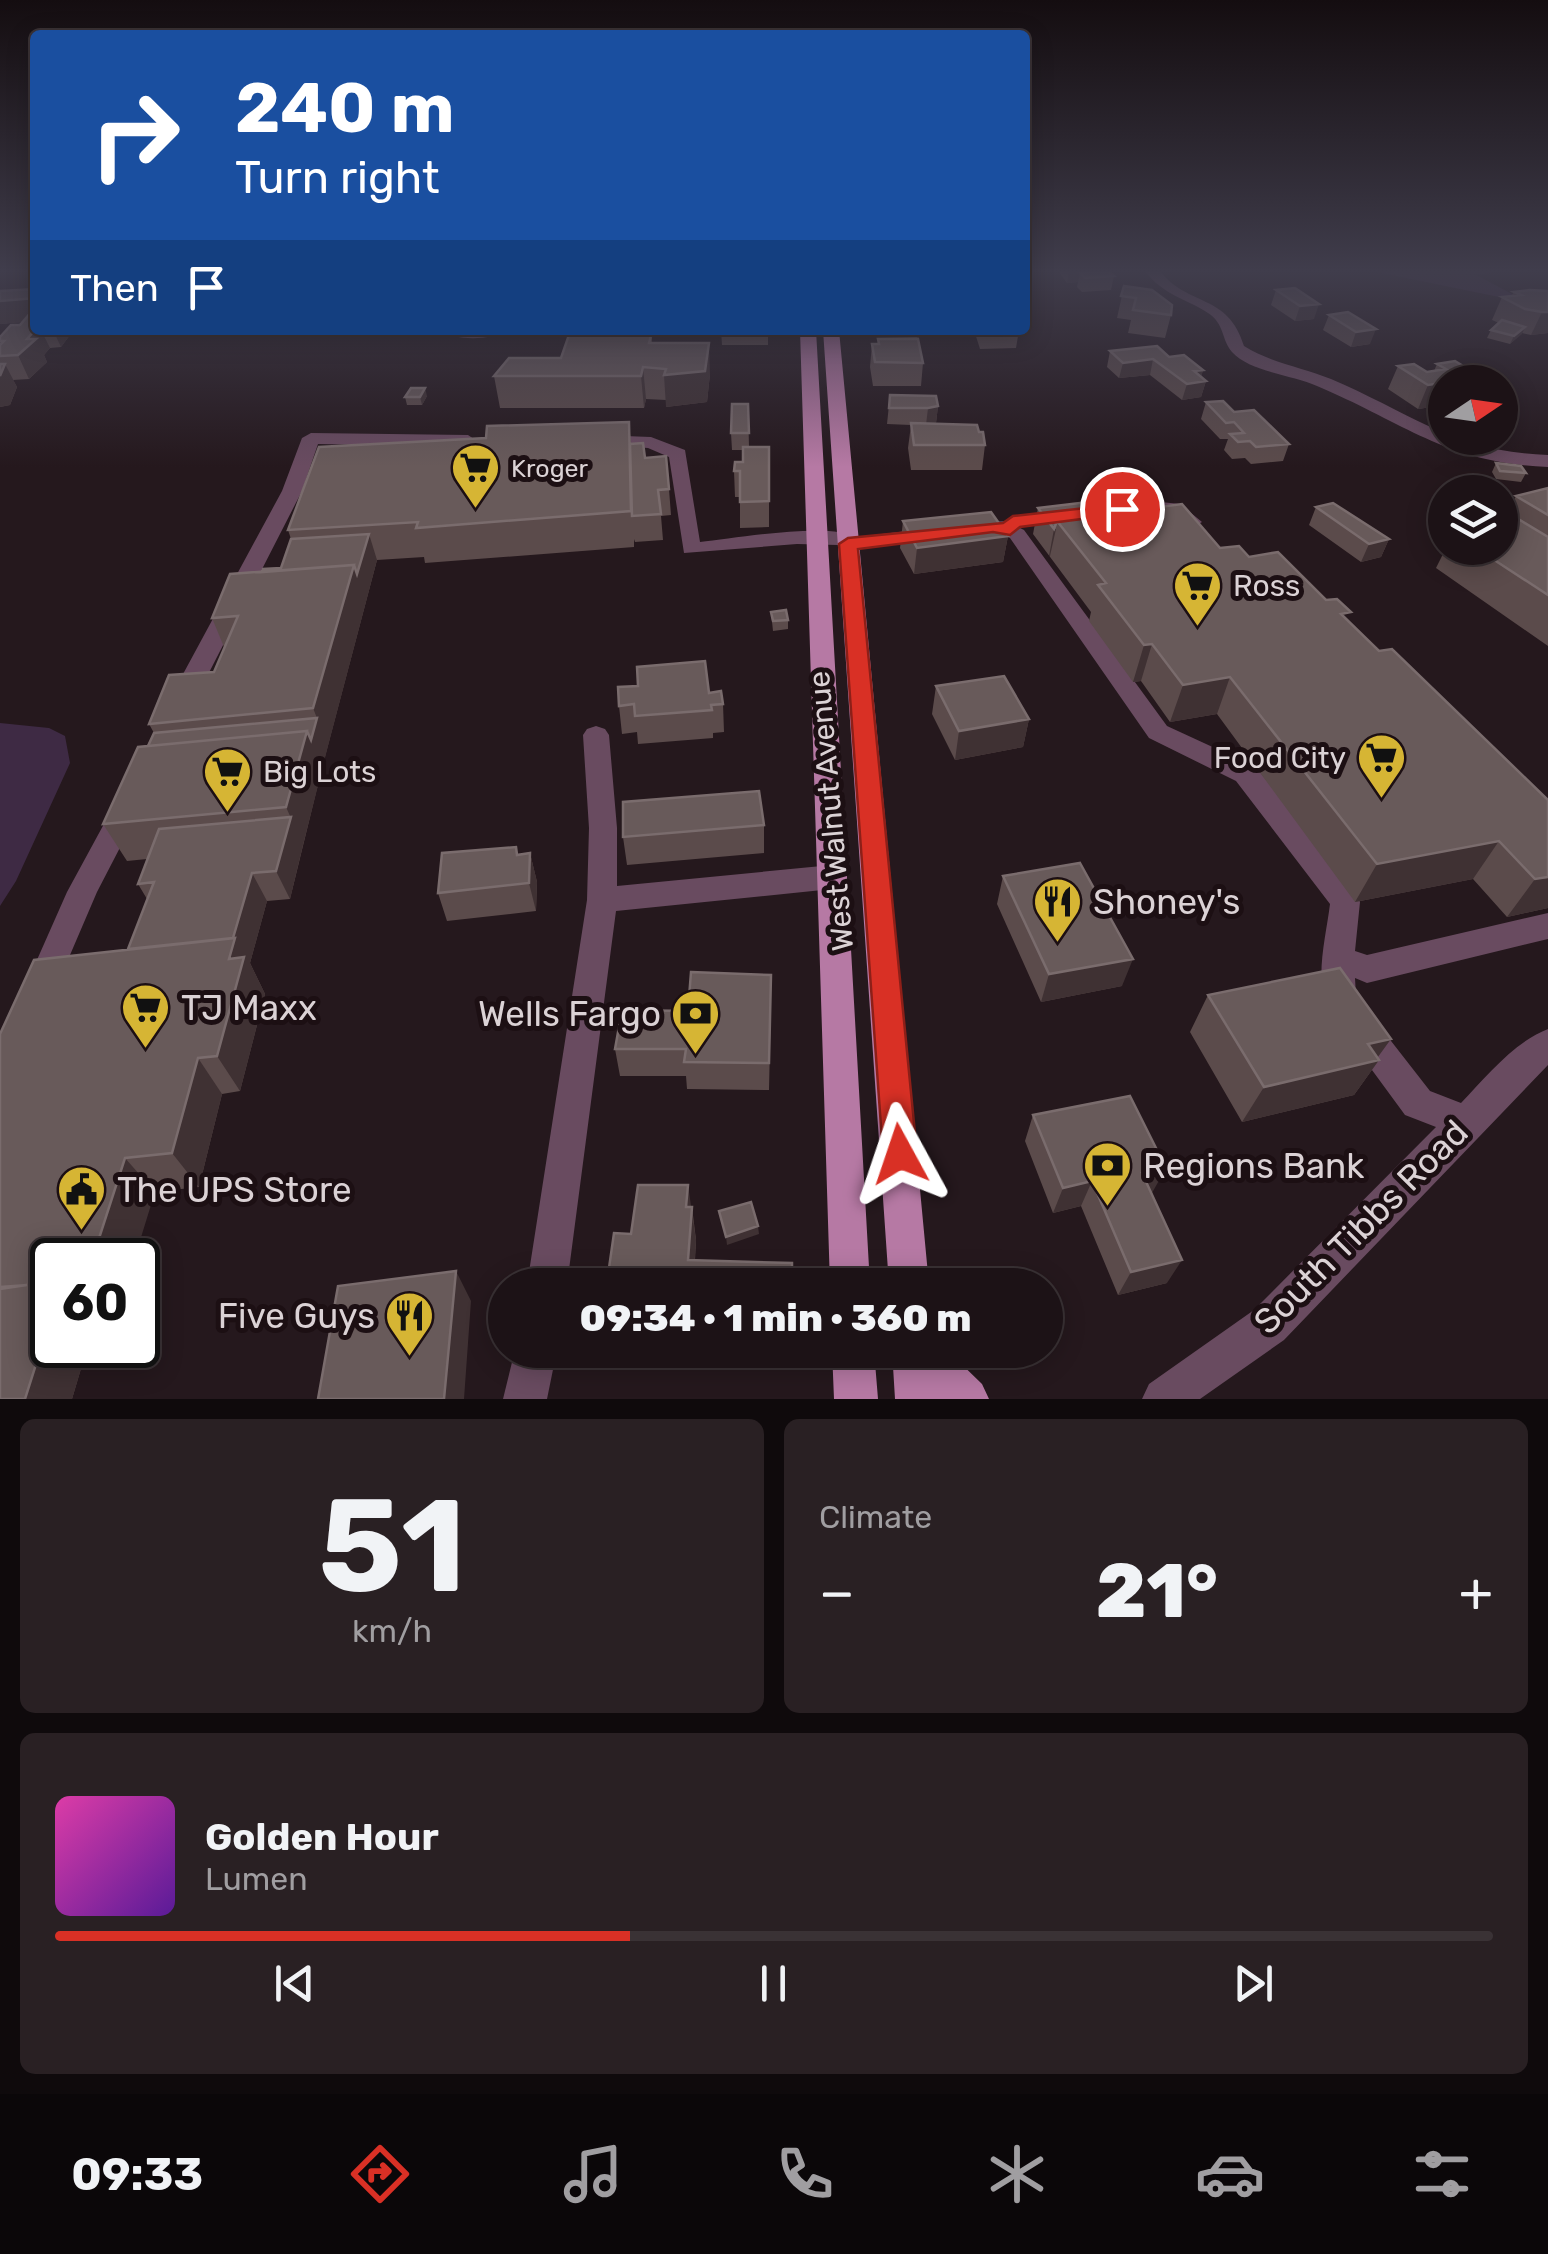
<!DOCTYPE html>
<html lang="en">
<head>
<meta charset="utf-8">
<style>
	body { margin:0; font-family:Rubik,sans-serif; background:#292023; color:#f1f3f6; height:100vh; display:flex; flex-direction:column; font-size:38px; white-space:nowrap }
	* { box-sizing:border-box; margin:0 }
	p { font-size:32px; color:#a09ea1 }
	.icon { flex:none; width:55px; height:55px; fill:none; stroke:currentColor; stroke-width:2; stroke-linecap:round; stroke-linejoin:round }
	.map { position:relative; height:1399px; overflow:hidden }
	.sheet { display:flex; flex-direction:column; gap:20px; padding:20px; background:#0f0a0c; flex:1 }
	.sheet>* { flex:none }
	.guide { position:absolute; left:30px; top:30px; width:1000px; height:305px; border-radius:10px; box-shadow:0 5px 25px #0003,0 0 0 2px #3a3235; background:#1a4fa0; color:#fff; overflow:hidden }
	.needle { width:65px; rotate:77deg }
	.controls { position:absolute; left:1428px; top:365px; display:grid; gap:20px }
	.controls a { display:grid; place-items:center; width:90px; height:90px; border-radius:50%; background:#1c1216; box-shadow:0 5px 25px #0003,0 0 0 2px #3a3235; font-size:50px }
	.speed { position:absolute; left:30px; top:1238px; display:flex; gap:20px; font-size:50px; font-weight:700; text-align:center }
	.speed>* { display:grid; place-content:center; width:130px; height:130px; border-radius:50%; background:#1c1216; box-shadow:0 5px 25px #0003,0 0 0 2px #3a3235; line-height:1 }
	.speed .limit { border:5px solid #111; border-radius:15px; background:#fff; color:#111 }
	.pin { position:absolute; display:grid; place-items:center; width:85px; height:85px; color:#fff; margin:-42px; border:5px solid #fff; border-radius:50%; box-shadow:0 2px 10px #0007 }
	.me { position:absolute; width:110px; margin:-55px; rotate:355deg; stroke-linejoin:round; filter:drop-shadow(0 0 8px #0008) }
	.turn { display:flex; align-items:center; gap:35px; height:210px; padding:0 40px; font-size:45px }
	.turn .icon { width:130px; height:130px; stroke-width:2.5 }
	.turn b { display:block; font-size:70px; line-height:85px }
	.then { display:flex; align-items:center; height:95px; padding:0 40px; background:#0003; gap:20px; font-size:38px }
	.big { font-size:75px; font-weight:800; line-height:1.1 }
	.sheet .tile { flex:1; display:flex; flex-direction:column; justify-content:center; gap:15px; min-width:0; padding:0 35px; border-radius:15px; background:#292023 }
	.sheet .dial { align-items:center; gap:0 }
	.dial b { font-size:130px; line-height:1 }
	.song { display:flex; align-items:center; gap:30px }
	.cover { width:120px; height:120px; border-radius:15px; background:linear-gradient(135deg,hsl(320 70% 55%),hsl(270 70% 35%)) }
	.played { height:10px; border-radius:5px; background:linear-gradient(90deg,#d93025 40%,#3a3235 40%) }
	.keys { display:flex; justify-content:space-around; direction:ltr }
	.heat { display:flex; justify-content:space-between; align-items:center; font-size:55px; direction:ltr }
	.sheet .tiles { flex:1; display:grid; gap:20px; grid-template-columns:1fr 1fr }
	.tile:last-child { grid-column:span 2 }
	.trip { position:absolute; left:488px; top:1268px; width:575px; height:100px; border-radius:50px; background:#1c1216; box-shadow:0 5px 25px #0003,0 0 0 2px #3a3235; font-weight:800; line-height:100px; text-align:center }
	.tabs { display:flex; height:160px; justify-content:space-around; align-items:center; background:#0b0709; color:#a09ea1 }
	.tabs .icon { width:70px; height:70px }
	.tabs .selected { color:#d93025 }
	.tabs b { font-size:45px; color:#f1f3f6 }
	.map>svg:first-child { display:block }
	.water { fill:#3e2a44 }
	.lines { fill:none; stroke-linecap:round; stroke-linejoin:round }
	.stream { stroke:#3e2a44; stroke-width:4 }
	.minor { fill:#694b60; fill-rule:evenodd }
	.major { fill:#b679a4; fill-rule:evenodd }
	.wall { fill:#5b4b4b }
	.shaded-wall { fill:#3f3133 }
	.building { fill:#685a5a; stroke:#7a6c6d; stroke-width:2.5 }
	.route { fill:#d93025; stroke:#8d1f18; stroke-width:2.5 }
	.labels { text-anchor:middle; stroke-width:10; stroke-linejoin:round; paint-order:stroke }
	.far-poi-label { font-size:25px; fill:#dbd2d5; stroke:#1c0f13; text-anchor:start }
	.poi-label { font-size:30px; fill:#dbd2d5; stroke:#1c0f13; text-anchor:start }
	.street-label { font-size:30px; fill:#dbd2d5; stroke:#1c0f13 }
	.near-poi-label { font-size:35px; fill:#dbd2d5; stroke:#1c0f13; text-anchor:start }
	.near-street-label { font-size:35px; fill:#dbd2d5; stroke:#1c0f13 }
</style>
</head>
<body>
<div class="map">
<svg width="1548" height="1399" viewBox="0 0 1548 1399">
	<rect width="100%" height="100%" fill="#25181d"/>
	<path class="water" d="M1372,271H1469L1529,303Z
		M0,723L49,728L65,736L70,763L16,881L0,906Z"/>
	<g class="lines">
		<path class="stream" d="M1472,273L1490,271"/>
		<path class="minor" d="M1145,271H1160C1188,307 1228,293 1244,346C1271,363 1302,367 1331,379C1413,414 1455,452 1548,455V467C1446,463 1405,423 1317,386C1293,375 1250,372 1232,352C1221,339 1225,324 1208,313C1185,298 1163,295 1145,271Z
			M438,330H508C490,341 456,341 438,330Z
			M311,433L468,435L477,441L468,447L318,444L302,491L195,700L182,708L173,706L169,700L282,491L302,438Z
			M598,435L651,437L685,450L700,542C736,538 828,522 857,537L932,528L942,534L932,540L848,550L838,545L797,544L684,553L669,457L648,448L592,444L589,440Z
			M1142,500L1180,504L1202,522L1192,528L1162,512L1108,517L1098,511L1101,507Z
			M1006,521L1024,530L1167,726L1256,767L1356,893L1360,902L1355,951L1367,955L1548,913V939L1367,983L1355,978L1356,996L1430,1091L1461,1103C1486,1077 1514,1042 1548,1029V1065L1284,1340L1200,1399H1142L1149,1384L1254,1310L1436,1127L1405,1115L1328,1010C1314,979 1326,937 1330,904L1236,781L1149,738L1010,538C995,529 975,542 962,529L972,523Z
			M596,726L605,729L609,735L617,828V886L832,865L842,869L847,877L842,885L832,889L616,911L567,1285H527L587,900L589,828L583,735L587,729Z
			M127,797L137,800L141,807L97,892L52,997L41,1001L30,997L25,987L67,892L117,800Z
			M515,1350H557L547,1399H503Z"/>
		<path class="major" d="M800,330H816L870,1285H830Z
			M823,330H839L929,1285H889Z
			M832,1350H874L878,1399H834Z
			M892,1350H947L982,1384L989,1399H895Z"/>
	</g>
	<path class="wall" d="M1058,271H1108L1114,276L1111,290L1082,292L1077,287L1078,282L1067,283Z
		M1124,286L1171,315L1165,338L1128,333L1131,320L1117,318Z
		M1295,288L1314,319L1295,321L1271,305L1276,290Z
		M0,291L35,330H72L73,331L61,347L50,348L44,355L47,362L29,379L13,380L17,387L10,405L0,407V337L22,322L0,324Z
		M1548,291V333L1531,335L1522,333L1510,344L1487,338L1491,330L1499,323L1492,320L1502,297L1511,296L1514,292Z
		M1348,312L1370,344L1351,347L1323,330L1329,315Z
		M577,330H644V332H652V343L710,374L707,402L666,407V400L646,399L644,408H500L494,376L561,358Z
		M721,330H768V345H722Z
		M874,330H923V335L917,338L875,337Z
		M974,330H1019L1016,348L980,349Z
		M878,339L923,363L921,386H873L870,367L872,344H878Z
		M1110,351L1169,357L1203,370L1201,377L1206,381L1201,397L1182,400L1150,375L1119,378L1107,367Z
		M1455,361L1445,382V405L1418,409L1388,389L1398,366L1427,372L1434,371L1437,364Z
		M890,395L938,406L936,423L931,424L979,432L985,445L982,470H911L908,448L911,425L887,424Z
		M427,396L422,405H407L405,397Z
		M1206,402L1234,412L1289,444L1283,461L1251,464L1245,458L1232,459L1224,450L1228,439H1220L1201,419Z
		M748,404L749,447H769V527L740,528V497H735L734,471L743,462V450H732L731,433Z
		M629,422L631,444L645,458L669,489L671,515L661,516L663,540L635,542L634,539V547L425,563L424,557L377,560L322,768L290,899L267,901L250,963L265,994L240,1091L222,1094L199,1187L155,1192L52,1260V1345H88L72,1399H0V1034L128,949L147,899L138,884L147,859L127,861L103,824L154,733L149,724L214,672L224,647L212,618L262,572L281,568L291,539L288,530L486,438Z
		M1496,463L1526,473L1521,482L1496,479L1492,472Z
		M1548,488V646L1436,568L1446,548H1500L1504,520L1516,496Z
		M1316,507L1389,539L1381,557L1361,562L1309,525Z
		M1038,508L1141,510L1220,548L1249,557L1347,620L1379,651L1548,800V908L1507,917L1473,879L1355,902L1217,714L1170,722L1141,681L1133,682L1089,621L1091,612L1033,534Z
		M903,521L1008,536L1003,562L914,574L900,548Z
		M771,612L788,620V629L773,631Z
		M936,686L1029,719L1023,747L955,760L932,714Z
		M709,693L723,704L724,732L713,733V738L638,744L637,732L622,734L619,706Z
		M764,825V853L627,865L623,837Z
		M516,847L518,854L530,853L537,882L536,911L447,921L438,893Z
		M1003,876L1122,986L1041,1002L997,904Z
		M1208,995L1377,1057L1379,1060L1354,1095L1242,1122L1190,1032Z
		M771,1002L769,1090L687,1089L686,1076H620L615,1049L688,1011Z
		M1033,1115L1152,1193L1167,1283L1118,1295L1081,1206L1053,1213L1025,1141Z
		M690,1207H692L696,1240L695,1260L792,1285H608L607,1282L631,1234Z
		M622,1350H792V1366H627Z"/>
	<path class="shaded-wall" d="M1069,271H1082L1081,275L1080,273L1078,282L1067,283Z
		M35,298V321L0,324V301Z
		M1319,304L1314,319L1295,321L1300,306Z
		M1542,312H1548V333L1531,335Z
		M1525,327L1522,334L1510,344L1514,336Z
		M1376,329L1370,344L1351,347L1356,332Z
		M35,330H41L50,348L44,355L47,362L29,379L18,355Z
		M53,330H72L73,331L61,347Z
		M918,330H923V335L917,338Z
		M709,343L710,374L707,402L666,407L664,375Z
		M1153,359L1150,375L1119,378L1123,363Z
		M5,364L17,387L10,405L0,407V376Z
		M643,367L646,399L644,408L641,376Z
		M1203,370L1200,382L1206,381L1201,397L1182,400L1187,384L1194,371Z
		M1481,377L1478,382H1445V405L1418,409L1428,385Z
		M425,388L427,396L422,405L420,397Z
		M938,406L936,423L926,425L928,408Z
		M1054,529H1056L1050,556H1049Z
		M369,534L377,560L328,746L313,708L354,565Z
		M1008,536L1003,562L914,574L917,548Z
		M1389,539L1381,557L1361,562L1369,544Z
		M1152,644L1141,681L1133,682L1144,645Z
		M1230,677L1217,714L1170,722L1183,685Z
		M317,718L328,746L303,845L286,807L307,731Z
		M1029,719L1023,747L955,760L959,731Z
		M291,817L303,845L290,899L276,871Z
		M1499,841L1473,879L1355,902L1377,864Z
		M530,853L537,882L536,911L529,883Z
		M252,873L267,901L250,963L265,994L240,1091L217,1056L230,948Z
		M1548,877V908L1507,917L1535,879Z
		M1133,959L1122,986L1041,1002L1049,974Z
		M1391,1039L1375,1061L1379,1060L1354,1095L1242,1122L1264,1087L1368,1044Z
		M198,1058L222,1094L199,1187L172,1153Z
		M125,1158L155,1192L134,1260H92Z
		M1166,1168L1152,1193L1129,1198L1142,1173Z
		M1092,1181L1081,1206L1053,1213L1063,1188Z
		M688,1185L696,1240L693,1285L688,1260L686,1207Z
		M758,1226L759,1234L727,1245L726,1237Z
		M1182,1260L1167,1283L1118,1295L1131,1272Z
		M456,1271L471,1301L464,1399H444Z
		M52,1314V1345H88L72,1399H25Z"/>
	<path class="building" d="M1088,271H1108L1114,276L1085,278L1080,273L1089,272Z
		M1124,286L1152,290L1172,305L1171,315L1133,310L1136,298L1121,296Z
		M1295,288L1319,304L1300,306L1276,290Z
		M35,289V298L0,301V291Z
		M1530,290L1548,291V312H1542L1525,309L1502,297L1521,295L1514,292Z
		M35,310V330L27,339H36L18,355L0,356V345L4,341H0V337L11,325H20L32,311Z
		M1348,312L1376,329L1356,332L1329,315Z
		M1502,320L1525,327L1514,336L1491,330Z
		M570,332H652L649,343H709L705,371L664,375L666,369L643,367L641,376H494L509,358H561Z
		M878,339H918L923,363L875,362L872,344H879Z
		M1157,346L1169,357L1184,355L1203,370L1194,371L1206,381L1187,384L1153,359L1123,363L1110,351Z
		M1455,361L1481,377L1428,385L1398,366L1414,364L1427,372L1446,369L1437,364Z
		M0,364H5L0,376Z
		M411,388H425L420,397H405Z
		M890,395L936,396L938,406L928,408H889Z
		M1223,401L1234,412L1254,410L1289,444L1256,447L1250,441L1238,442L1230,434L1244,433L1234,422L1226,423L1206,402Z
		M732,404H748L749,433H731Z
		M629,422L631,511L416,528L418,522L288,530L319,447L486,438L487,426Z
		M911,423L977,425L979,432H983L985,445H914Z
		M643,443L645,458L666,456L669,489L658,490L661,514L632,516L630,444Z
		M743,447H769V501L740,502V471H734L735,462H743Z
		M1496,463L1521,466L1526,473L1500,471Z
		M1548,488V515L1516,496Z
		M1130,497L1141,510L1057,521L1054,529L1038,508Z
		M1333,503L1389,539L1369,544L1316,507Z
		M1182,504L1220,548L1239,546L1249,557L1278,552L1326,600L1337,599L1351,612L1341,614L1379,651L1392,649L1548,800V877L1535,879L1499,841L1377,864L1230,677L1183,685L1152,644L1144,645L1098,585L1106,583L1057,521Z
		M991,512L1008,536L917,548L903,521Z
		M1515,517L1548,537V595L1476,548H1500V521Z
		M369,534L357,574L354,565L262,572L263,569L281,568L291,539Z
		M354,565L313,708L149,724L169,675L214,672L238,616L212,618L230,574Z
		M786,610L788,620L773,621L771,612Z
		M705,661L709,693L721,691L723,704L711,705L712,710L635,716L634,704L619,706L618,687L638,686L637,667Z
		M1004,676L1029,719L959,731L936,686Z
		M317,718L311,740L307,731L148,746L154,733Z
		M307,731L286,807L103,824L138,747Z
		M759,791L764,825L623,837V802Z
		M291,817L276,871L252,873L233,938L128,949L154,882L138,884L159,829Z
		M516,847L517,855L530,853L529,883L438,893L442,853Z
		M1080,863L1133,959L1049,974L1003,876Z
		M235,938L229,959L244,957L217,1056L198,1058L172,1153L125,1158L92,1260H52V1314L25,1399H0V1289L27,1285L0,1287V1034L34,960Z
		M1340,968L1391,1039L1368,1044L1379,1060L1264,1087L1208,995Z
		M691,972L771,975L769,1063L684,1062L686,1049H615L622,1010L688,1011Z
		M1130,1096L1166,1168L1142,1173L1182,1260L1131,1272L1092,1181L1063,1188L1033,1115Z
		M638,1185H688L686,1207H692L688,1260L792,1263V1285H624V1281L607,1282L614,1233L631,1234Z
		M751,1202L758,1226L726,1237L719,1211Z
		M456,1271L444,1399H318L338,1286Z"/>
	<linearGradient id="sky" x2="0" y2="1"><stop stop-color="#140d10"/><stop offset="0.58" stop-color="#403d4c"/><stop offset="1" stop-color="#403d4c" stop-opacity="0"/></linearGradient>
	<rect width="1548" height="467" fill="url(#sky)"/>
	<path class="route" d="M1122,504L1131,509L1128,513L1020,527L1010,535L993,532L858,549L917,1154L912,1166L900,1170L888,1166L883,1154L839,544L848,538L1003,523L1013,516Z"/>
	<defs>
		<symbol id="supermarket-pin" viewBox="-11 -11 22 30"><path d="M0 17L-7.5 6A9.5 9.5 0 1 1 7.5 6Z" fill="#d6b534" stroke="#1c0f13"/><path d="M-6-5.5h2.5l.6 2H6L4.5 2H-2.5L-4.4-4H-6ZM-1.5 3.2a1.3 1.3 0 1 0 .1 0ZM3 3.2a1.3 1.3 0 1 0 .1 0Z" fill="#111"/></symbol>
		<symbol id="restaurant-pin" viewBox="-11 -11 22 30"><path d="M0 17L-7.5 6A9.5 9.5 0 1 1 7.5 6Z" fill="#d6b534" stroke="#1c0f13"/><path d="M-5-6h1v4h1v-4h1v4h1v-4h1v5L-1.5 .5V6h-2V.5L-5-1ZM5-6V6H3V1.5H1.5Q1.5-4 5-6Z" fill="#111"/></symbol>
		<symbol id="bank-pin" viewBox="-11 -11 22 30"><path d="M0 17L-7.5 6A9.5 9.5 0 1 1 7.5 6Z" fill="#d6b534" stroke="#1c0f13"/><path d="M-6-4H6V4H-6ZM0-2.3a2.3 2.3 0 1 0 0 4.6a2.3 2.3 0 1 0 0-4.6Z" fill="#111"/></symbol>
		<symbol id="civic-pin" viewBox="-11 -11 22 30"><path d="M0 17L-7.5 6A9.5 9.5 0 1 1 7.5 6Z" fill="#d6b534" stroke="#1c0f13"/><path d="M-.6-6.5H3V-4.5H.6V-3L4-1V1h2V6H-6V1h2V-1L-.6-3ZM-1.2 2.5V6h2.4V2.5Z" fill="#111"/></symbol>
	</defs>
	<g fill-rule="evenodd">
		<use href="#supermarket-pin" x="448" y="440" width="55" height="75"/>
		<use href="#supermarket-pin" x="1170" y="558" width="55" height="75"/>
		<use href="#supermarket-pin" x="1354" y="730" width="55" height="75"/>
		<use href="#supermarket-pin" x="200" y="744" width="55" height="75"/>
		<use href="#restaurant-pin" x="1030" y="874" width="55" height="75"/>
		<use href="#supermarket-pin" x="118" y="980" width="55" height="75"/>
		<use href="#bank-pin" x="668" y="986" width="55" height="75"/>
		<use href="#bank-pin" x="1080" y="1138" width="55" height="75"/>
		<use href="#civic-pin" x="54" y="1162" width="55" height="75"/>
		<use href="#restaurant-pin" x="382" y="1288" width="55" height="75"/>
	</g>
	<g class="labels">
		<g class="far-poi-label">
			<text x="511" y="477">Kroger</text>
		</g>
		<g class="poi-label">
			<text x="1233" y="596">Ross</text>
			<text x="1346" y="768" text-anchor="end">Food City</text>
			<text x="263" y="782">Big Lots</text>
		</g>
		<g class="street-label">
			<text transform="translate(831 811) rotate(-95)" y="10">West Walnut Avenue</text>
		</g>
		<g class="near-poi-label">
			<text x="1093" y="914">Shoney's</text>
			<text x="181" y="1020">TJ Maxx</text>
			<text x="661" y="1026" text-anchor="end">Wells Fargo</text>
			<text x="1143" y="1178">Regions Bank</text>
			<text x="117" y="1202">The UPS Store</text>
			<text x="375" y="1328" text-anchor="end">Five Guys</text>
		</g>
		<g class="near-street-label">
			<text transform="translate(1361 1227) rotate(-45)" y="12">South Tibbs Road</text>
		</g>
	</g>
</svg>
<div class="controls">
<a><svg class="needle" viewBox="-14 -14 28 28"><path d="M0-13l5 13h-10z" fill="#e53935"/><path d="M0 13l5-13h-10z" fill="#a09ea1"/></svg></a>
<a><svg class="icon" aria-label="layers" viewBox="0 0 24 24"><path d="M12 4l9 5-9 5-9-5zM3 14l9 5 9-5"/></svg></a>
</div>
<div class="speed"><div class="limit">60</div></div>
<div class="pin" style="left:1122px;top:509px;background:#d93025"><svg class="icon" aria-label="arrive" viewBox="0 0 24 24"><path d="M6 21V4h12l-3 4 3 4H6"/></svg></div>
<svg class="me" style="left:900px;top:1154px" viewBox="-20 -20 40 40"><path d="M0-17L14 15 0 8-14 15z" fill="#d93025" stroke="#fff" stroke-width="4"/></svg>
<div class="trip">09:34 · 1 min · 360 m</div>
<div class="guide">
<div class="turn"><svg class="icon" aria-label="right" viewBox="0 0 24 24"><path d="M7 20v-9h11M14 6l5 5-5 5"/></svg><div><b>240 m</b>Turn right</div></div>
<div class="then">Then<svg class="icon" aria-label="arrive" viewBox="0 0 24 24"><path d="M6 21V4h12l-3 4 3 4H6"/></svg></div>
</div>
</div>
<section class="sheet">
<div class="tiles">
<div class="tile dial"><b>51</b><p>km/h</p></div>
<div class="tile"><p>Climate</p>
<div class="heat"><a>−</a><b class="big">21°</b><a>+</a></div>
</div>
<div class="tile">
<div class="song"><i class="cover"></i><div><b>Golden Hour</b><p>Lumen</p></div></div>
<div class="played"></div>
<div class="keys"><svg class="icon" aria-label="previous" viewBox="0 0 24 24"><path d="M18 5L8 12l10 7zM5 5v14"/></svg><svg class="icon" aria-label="pause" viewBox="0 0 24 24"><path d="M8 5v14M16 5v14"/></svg><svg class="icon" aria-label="next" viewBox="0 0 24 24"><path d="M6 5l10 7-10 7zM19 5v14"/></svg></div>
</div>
</div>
</section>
<nav class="tabs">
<b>09:33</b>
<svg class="icon selected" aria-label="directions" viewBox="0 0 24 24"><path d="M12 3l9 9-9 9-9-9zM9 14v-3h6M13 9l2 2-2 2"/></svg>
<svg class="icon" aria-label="music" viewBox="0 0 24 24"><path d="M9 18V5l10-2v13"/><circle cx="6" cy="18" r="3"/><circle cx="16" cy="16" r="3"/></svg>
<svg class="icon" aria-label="phone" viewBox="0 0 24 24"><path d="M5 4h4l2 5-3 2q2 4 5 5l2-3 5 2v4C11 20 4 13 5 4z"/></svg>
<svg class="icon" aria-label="climate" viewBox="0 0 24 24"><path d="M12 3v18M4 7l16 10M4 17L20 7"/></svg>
<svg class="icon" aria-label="car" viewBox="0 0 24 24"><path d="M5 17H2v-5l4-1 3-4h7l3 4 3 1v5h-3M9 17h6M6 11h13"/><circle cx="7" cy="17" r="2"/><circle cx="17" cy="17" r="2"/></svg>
<svg class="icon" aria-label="filters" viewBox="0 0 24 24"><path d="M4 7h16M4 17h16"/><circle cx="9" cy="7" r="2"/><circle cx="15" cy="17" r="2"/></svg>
</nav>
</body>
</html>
